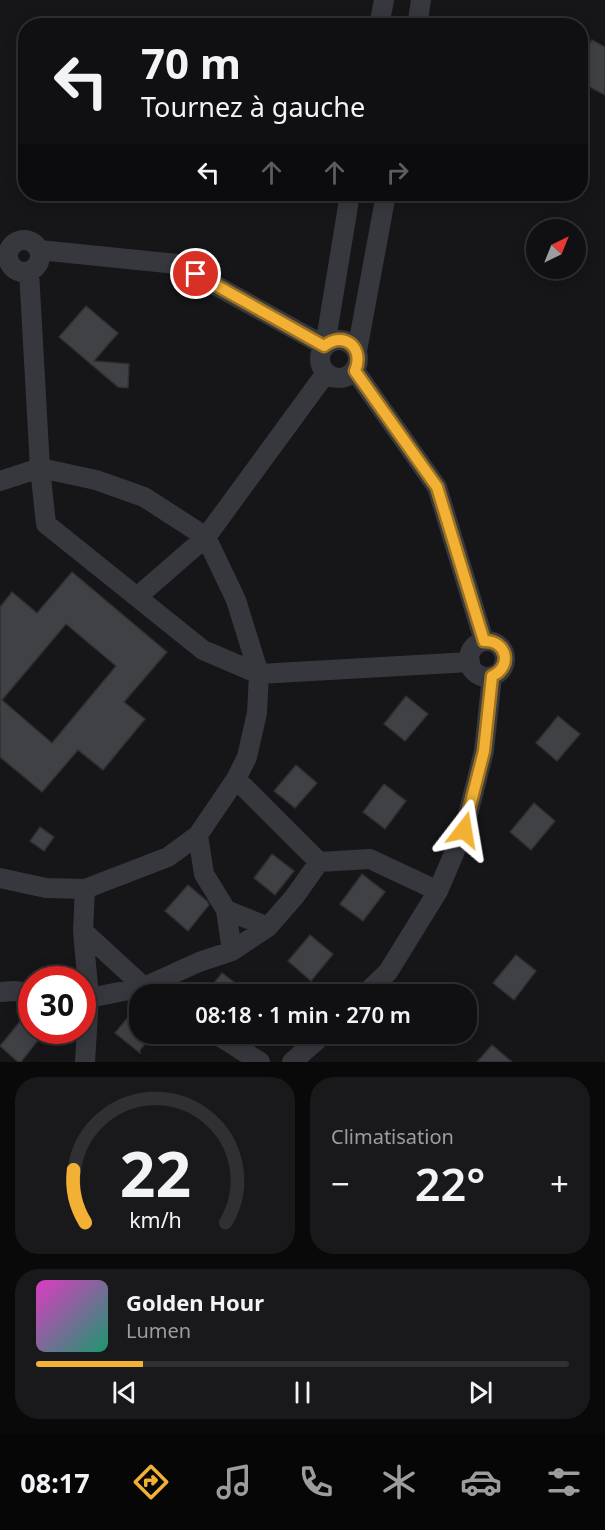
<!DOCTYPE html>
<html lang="fr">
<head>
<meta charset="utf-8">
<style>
	body { margin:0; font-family:"Noto Sans",sans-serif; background:#19191b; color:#f1f3f6; height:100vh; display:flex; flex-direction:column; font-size:22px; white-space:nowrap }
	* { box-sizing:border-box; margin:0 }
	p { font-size:20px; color:#9c9d9f }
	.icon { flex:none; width:33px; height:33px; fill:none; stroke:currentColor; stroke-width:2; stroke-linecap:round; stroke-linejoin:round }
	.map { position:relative; height:1062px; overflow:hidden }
	.details { display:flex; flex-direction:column; gap:15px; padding:15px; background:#09090a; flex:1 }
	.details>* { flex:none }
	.guide { position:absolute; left:18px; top:18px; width:570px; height:183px; border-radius:24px; box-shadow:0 3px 15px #0003,0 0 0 2px #303032; background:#101012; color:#f1f3f6; overflow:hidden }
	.needle { width:39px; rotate:43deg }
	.tools { position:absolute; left:526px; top:219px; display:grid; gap:12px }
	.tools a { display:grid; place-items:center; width:60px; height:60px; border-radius:50%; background:#101012; box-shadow:0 3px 15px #0003,0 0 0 2px #303032; font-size:30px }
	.speed { position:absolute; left:18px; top:966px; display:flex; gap:12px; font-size:30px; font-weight:700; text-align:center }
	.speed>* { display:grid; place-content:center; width:78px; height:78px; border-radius:50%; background:#101012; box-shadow:0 3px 15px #0003,0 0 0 2px #303032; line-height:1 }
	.speed .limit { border:9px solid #d22; background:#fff; color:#111 }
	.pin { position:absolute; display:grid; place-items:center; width:51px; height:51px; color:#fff; margin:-26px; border:3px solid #fff; border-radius:50%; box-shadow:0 2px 6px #0007 }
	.me { position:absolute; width:66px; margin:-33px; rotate:14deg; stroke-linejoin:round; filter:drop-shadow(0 0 4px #0008) }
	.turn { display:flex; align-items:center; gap:21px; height:126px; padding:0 24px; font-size:27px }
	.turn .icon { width:78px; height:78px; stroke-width:2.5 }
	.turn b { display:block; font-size:42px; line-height:51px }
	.lanes { display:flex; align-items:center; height:57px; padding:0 24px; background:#0003; justify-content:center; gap:30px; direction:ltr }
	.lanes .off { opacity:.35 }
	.big { font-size:45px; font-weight:600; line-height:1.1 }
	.details .widget { flex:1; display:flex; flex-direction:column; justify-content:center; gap:9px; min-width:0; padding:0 21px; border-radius:24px; background:#19191b }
	.details .dial { align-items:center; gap:0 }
	.dial svg { height:156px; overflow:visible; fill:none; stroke:#303032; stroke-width:7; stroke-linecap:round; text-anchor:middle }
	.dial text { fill:#f1f3f6; stroke:none }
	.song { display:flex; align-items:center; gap:18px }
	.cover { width:72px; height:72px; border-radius:9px; background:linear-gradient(135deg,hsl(310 70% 55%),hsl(160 70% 35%)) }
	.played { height:6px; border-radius:3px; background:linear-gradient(90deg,#f2b134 20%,#303032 20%) }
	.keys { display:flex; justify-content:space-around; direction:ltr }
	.heat { display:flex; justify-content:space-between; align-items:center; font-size:33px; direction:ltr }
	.details .tiles { flex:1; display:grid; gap:15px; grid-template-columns:1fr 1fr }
	.widget:last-child { grid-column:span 2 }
	.trip { position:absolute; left:129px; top:984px; width:348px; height:60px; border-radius:24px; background:#101012; box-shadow:0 3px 15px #0003,0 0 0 2px #303032; font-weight:600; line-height:60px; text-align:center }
	.menu { display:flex; height:96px; justify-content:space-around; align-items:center; background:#060607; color:#9c9d9f }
	.menu .icon { width:42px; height:42px }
	.menu .current { color:#f2b134 }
	.menu b { font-size:27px; color:#f1f3f6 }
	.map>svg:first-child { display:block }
	.building { fill:#404145; stroke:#303034; stroke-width:1.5; fill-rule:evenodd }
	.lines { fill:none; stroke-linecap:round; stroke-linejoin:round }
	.street { stroke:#37383d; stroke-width:20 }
	.route-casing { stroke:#9d7322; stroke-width:15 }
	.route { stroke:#f2b134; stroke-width:10 }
</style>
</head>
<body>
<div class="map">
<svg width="605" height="1062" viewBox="0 0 605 1062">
	<rect width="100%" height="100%" fill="#161618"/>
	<path class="building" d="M592,40L605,47V95L580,82V59Z
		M86,306L118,333L94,361L129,364L128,388L118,387L59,337Z
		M72,572L167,652L124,702L145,719L103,770L78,750L42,792L0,757V607L12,592L37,613ZM66,624L116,666L52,743L2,700Z
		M406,696L428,714L405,741L384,724Z
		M558,716L580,734L557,761L536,743Z
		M296,765L317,783L295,808L274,791Z
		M384,784L406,801L385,829L363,812Z
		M534,803L555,821L531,850L510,832Z
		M40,827L54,837L44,851L30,841Z
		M272,854L294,871L275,895L254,878Z
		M362,874L385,892L363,921L340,904Z
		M188,885L207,901L209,905L188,931L165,911Z
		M310,935L333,954L311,981L288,961Z
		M516,955L536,971L514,1000L493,983Z
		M222,973L250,994H205Z
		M140,1003V1034H153L140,1050V1053L115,1033Z
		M22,1019L32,1026V1030H37L42,1035L21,1062H18L0,1046Z
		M492,1045L512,1062H477Z"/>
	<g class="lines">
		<path class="street" d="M379,26L384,0
			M417,26L421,0
			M8 256a16 16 0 1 1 32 0a16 16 0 1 1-32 0Z
			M39,250L177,264L325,346L350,194
			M29,271L40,468L46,524L203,650L259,674L470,662
			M320 359a19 19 0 1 1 38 0a19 19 0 1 1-38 0Z
			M357,351L386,194
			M355,371L437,487L484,641
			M0,481L40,468L96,480L144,497L206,537L236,600L259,674L257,713L247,757L236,779L198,835L168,857L85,889L46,888L0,878
			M137,597L206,537L326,373
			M469 659a18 18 0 1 1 36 0a18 18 0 1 1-36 0Z
			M319,862L370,859L438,891
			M226,910L268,927
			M232,951L268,927L295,896L319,862L236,779
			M144,987L199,962L232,951L226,910L204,874L198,835
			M0,992L14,991L32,993
			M365,994L388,972L438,891L464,830L484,751L492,676
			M82,998H89L144,987L83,931
			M216,1034L260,1062
			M85,1062L89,998L83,931L85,889
			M292,1062L324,1034"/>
	</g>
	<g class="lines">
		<defs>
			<path id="route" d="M196,274L324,346C344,330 365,348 355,371L437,487L484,641C507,640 513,667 492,676L484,751L464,830"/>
		</defs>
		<use href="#route" class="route-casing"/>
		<use href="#route" class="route"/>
	</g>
</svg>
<div class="tools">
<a><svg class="needle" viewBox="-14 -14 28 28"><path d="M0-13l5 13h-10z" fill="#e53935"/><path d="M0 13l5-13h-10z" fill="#9c9d9f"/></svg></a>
</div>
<div class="speed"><div class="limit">30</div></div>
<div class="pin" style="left:196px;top:274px;background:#d93025"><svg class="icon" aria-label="arrive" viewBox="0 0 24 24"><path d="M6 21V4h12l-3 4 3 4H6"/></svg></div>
<svg class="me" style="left:464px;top:830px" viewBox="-20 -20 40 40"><path d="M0-17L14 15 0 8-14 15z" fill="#f2b134" stroke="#fff" stroke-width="4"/></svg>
<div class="trip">08:18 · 1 min · 270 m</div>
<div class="guide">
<div class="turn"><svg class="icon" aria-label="left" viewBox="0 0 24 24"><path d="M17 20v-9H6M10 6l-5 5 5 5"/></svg><div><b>70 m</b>Tournez à gauche</div></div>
<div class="lanes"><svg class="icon" aria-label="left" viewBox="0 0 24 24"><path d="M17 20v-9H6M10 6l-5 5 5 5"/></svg><svg class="icon off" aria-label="ahead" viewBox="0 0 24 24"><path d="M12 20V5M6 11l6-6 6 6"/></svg><svg class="icon off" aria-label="ahead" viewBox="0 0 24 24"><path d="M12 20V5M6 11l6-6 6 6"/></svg><svg class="icon off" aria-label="right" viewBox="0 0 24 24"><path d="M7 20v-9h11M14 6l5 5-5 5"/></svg></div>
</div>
</div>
<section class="details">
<div class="tiles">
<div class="widget dial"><svg viewBox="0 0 100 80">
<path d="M14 69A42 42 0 1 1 86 69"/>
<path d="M14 69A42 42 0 0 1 8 42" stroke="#f2b134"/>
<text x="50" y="56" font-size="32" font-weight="700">22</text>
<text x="50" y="72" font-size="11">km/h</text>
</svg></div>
<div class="widget"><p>Climatisation</p>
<div class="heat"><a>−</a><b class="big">22°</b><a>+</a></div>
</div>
<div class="widget">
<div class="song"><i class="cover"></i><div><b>Golden Hour</b><p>Lumen</p></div></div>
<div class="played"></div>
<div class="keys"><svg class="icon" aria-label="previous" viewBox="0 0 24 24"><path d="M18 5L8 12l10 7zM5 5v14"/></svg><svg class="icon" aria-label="pause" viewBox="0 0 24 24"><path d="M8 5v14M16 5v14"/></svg><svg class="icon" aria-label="next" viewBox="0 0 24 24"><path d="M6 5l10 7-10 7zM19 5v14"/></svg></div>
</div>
</div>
</section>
<nav class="menu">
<b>08:17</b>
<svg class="icon current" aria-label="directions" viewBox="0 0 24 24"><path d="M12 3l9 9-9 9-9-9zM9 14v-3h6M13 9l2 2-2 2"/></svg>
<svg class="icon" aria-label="music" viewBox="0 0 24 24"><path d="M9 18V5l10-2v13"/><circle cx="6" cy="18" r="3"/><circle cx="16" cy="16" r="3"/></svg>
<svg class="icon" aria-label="phone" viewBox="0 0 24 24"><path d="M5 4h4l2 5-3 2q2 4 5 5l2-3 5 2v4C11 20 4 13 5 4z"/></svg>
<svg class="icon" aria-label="climate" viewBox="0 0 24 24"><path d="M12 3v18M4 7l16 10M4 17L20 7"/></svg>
<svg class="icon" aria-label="car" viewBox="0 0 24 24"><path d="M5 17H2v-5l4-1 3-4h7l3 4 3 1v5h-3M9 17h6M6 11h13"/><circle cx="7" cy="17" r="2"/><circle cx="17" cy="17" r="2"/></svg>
<svg class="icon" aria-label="filters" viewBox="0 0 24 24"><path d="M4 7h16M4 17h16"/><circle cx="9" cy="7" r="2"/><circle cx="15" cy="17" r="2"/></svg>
</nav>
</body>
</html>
